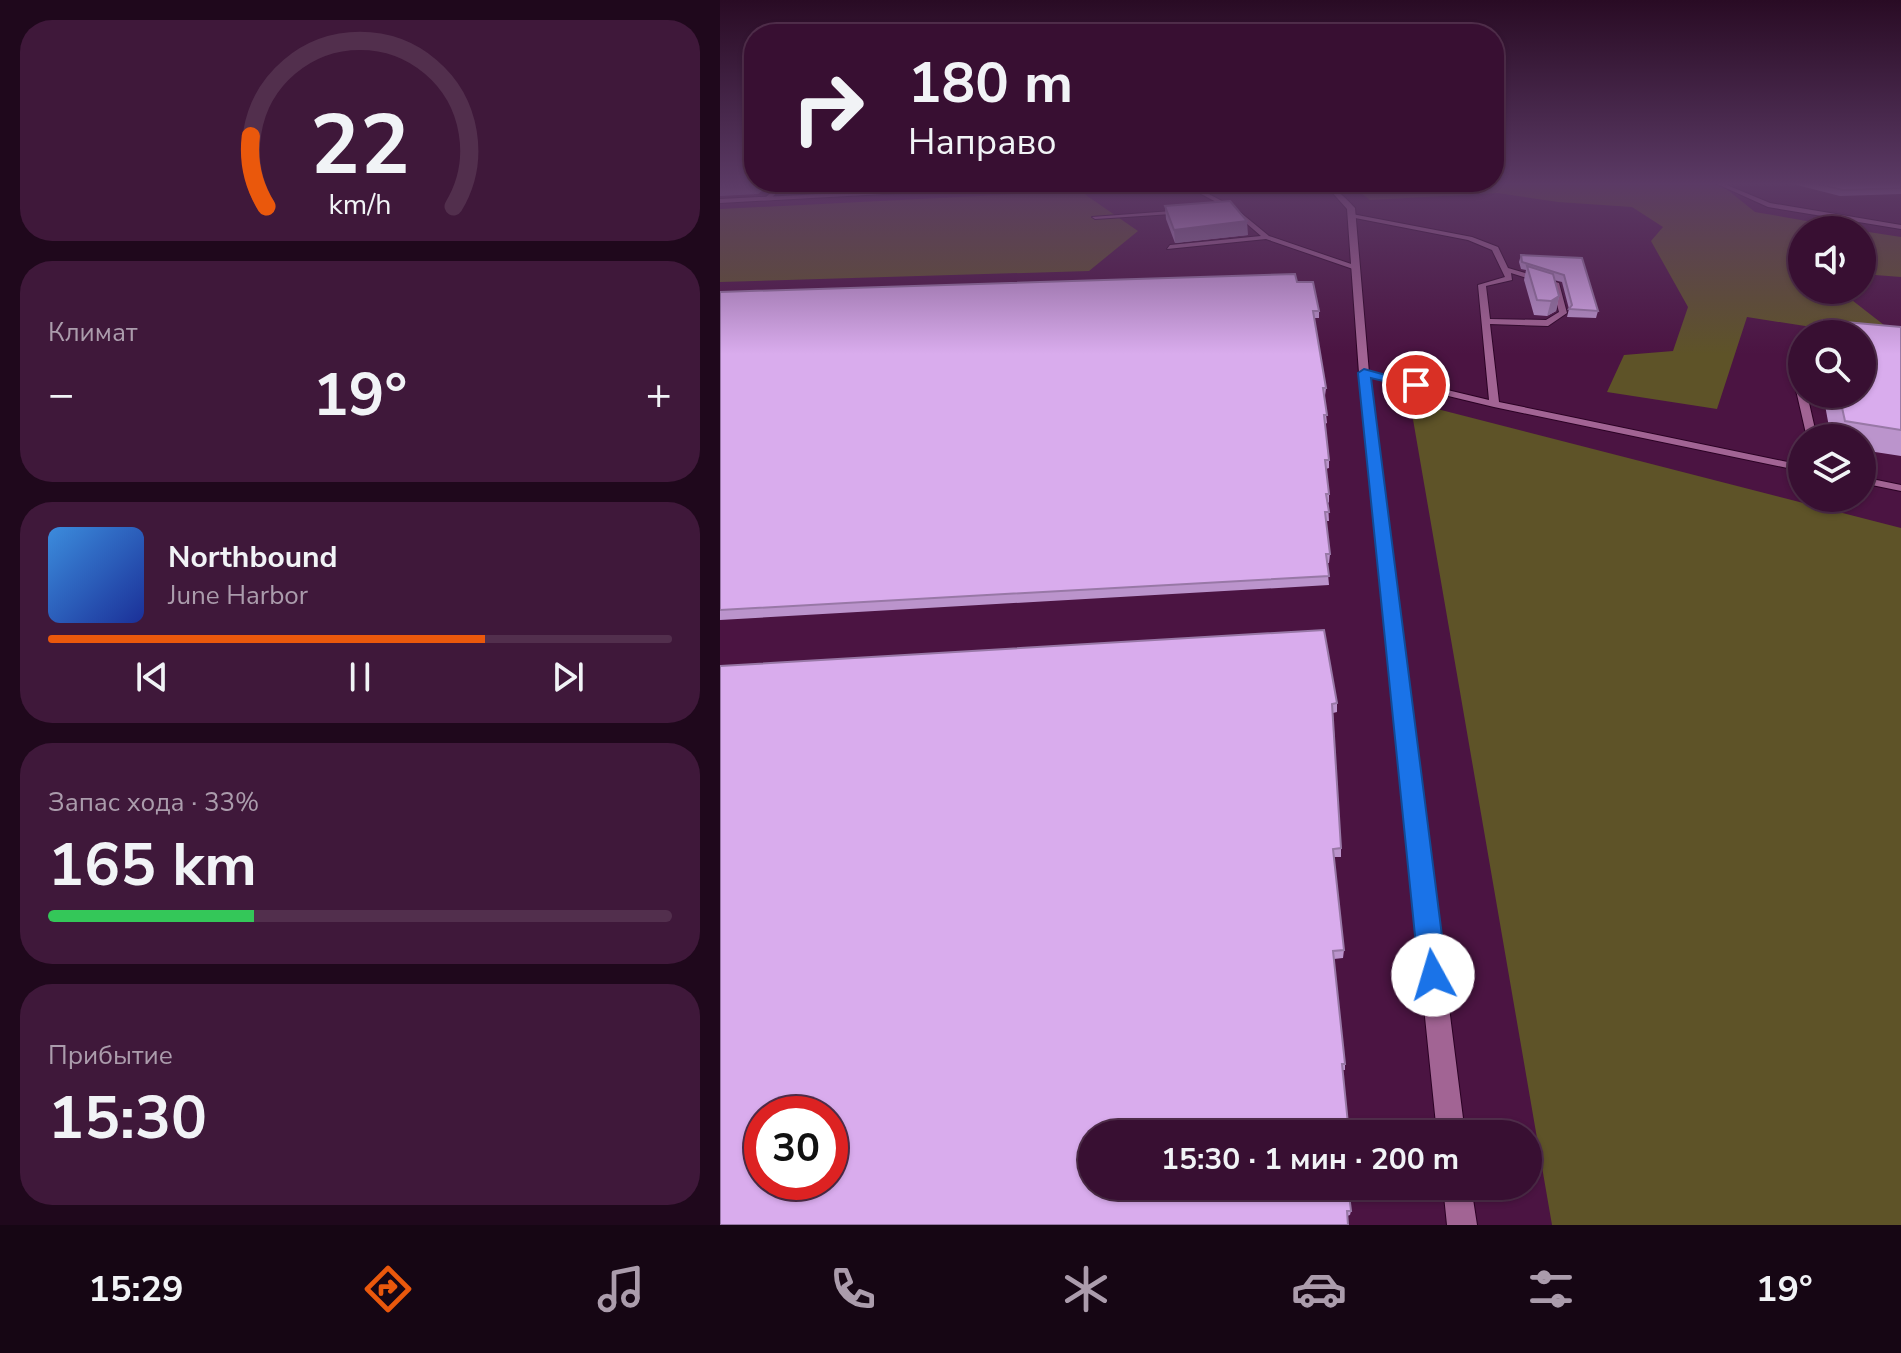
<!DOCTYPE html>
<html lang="ru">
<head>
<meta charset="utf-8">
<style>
	body { margin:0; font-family:"Nunito Sans",sans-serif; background:#3f183a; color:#f1f3f6; height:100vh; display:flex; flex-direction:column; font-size:30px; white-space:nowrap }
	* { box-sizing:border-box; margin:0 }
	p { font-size:26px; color:#ab9cac }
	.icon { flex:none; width:44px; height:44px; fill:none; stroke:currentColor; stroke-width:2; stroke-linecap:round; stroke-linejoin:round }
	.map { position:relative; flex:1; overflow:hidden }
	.details { display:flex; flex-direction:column; gap:20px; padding:20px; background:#1f081c; width:720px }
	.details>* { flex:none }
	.hud { position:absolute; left:24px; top:24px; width:760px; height:168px; border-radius:32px; box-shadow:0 2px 6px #0004,0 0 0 2px #522f4d; background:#380f32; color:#f1f3f6; overflow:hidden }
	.controls { position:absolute; left:1068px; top:216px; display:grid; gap:16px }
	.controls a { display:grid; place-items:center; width:88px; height:88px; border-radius:50%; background:#380f32; box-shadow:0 2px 6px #0004,0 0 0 2px #522f4d; font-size:40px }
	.speed { position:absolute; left:24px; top:1096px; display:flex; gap:16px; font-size:40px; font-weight:700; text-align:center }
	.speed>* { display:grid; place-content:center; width:104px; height:104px; border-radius:50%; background:#380f32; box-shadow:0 2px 6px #0004,0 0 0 2px #522f4d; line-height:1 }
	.speed .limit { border:12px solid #d22; background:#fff; color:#111 }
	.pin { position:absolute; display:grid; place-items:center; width:68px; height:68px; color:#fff; margin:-34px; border:4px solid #fff; border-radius:50%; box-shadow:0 2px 8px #0007 }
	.me { position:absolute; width:88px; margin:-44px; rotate:354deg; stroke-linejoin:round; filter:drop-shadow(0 0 6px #0008) }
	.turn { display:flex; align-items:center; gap:28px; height:168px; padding:0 32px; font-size:36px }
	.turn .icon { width:104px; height:104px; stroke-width:2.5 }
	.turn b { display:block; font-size:56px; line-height:68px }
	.big { font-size:60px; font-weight:700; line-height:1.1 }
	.details .tile { flex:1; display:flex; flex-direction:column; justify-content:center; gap:12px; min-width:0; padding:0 28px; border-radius:32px; background:#3f183a }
	.details .dial { align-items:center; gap:0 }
	.dial svg { height:208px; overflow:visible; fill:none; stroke:#522f4d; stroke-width:7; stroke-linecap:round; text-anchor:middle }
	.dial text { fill:#f1f3f6; stroke:none }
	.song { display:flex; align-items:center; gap:24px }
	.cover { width:96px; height:96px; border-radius:12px; background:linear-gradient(135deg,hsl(210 70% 55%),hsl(230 70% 35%)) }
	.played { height:8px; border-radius:4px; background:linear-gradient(90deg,#ea580c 70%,#522f4d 70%) }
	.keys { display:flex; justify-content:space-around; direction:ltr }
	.heat { display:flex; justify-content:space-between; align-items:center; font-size:44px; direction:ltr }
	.charge { height:12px; border-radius:6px; background:linear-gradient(90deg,#34c759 33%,#522f4d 0) }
	.trip { position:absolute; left:358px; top:1120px; width:464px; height:80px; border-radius:40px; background:#380f32; box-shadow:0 2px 6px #0004,0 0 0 2px #522f4d; font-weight:700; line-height:80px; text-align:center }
	.menu { display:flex; height:128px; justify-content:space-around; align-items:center; background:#160614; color:#ab9cac }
	.menu .icon { width:56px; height:56px }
	.menu .on { color:#ea580c }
	.menu b { font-size:36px; color:#f1f3f6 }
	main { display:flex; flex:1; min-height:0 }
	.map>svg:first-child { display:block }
	.forest { fill:#5e5328 }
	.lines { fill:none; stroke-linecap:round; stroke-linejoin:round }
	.service-casing { stroke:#2b0224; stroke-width:2 }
	.minor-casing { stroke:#2b0224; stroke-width:2 }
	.service { fill:#a26494; fill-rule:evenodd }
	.minor { fill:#a26494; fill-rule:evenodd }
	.wall { fill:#bb94cc; fill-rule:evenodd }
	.shaded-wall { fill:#9878a6 }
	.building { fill:#d9aced; stroke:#9878a6; stroke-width:2; fill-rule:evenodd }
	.route { fill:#1a73e8; stroke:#114b97; stroke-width:2 }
</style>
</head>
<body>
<main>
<section class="details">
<div class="tile dial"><svg viewBox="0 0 100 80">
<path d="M14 69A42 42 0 1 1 86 69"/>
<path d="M14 69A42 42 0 0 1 8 42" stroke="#ea580c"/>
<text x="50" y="56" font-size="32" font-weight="700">22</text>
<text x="50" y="72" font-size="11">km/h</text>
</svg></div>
<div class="tile"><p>Климат</p>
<div class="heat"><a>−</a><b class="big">19°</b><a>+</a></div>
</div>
<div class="tile">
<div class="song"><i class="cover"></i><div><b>Northbound</b><p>June Harbor</p></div></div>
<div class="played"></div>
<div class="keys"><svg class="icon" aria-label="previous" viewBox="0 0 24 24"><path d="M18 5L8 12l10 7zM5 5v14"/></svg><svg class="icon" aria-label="pause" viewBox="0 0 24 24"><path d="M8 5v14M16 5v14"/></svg><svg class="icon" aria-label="next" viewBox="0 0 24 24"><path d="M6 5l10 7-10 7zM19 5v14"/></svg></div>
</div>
<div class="tile"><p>Запас хода · 33%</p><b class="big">165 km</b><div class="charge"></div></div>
<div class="tile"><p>Прибытие</p><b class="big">15:30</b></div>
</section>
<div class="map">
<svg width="1181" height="1225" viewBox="0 0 1181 1225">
	<rect width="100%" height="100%" fill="#4b1442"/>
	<path class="forest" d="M629,183H999L1035,212L1138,230H1082V290H1119L1173,332L1136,334L1027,317L997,409L887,392L904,355L953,351L968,307L931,241L943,227L912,207L838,202L778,193L650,200Z
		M360,191L418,231L369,271L0,282V209Z
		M1142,231L1181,237V277L1142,274Z
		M690,402L1181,528V1225H832Z"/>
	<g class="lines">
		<defs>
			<path id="service" d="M61,183H67L49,200H45V198Z
				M461,183H468L515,208L549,236L640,267L633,269L546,239L447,249L450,245L541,236L511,210Z
				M995,183H1002L1050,203L1181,225V229L1048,207Z
				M465,210L467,213L375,219L372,217Z
				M632,214L752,237L778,247L788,268L839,283L847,313L828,326L770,324L779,402L1082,465V471L774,407L641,375V371L644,370L769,400L758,285L785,277L772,250L748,240L630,217ZM791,273L832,286L839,312L826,320L770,319L766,286L792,280Z
				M1078,374L1082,376V394H1087L1097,438H1087L1073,377Z
				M1142,477L1181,485V491L1142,483Z"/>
			<path id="minor" d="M326,183H360L0,203V199Z
				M591,183C610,182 622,194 635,208L649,373L745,1134H717L639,373L627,209L611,191Z
				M723,1186H751L757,1225H727Z"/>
		</defs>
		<use href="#service" class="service-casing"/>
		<use href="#minor" class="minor-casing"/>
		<use href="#service" class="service"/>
		<use href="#minor" class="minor"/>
	</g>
	<path class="wall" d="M1056,183H1181V194L1120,196L1073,184H1060Z
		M445,206L528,235L455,243L446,219Z
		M801,255L862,258L878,311L876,318L847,317L849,309L842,282L834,280L839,296L836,311L827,316L814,315L804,280L806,270L801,269L799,262Z
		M577,282L599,311V318H594L606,388L605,396H604L607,423L605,424L609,460V468L606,469L609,494V502L608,503L609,521H606L610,554L609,563H607L609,585L0,620V292Z
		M1103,320L1181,327V456L1142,450V438H1111L1103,394H1142V334H1096Z
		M604,630L617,703V712L613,713L621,848V857H614L624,950L623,958L614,959L625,1064V1070H622L629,1134H372V1186H628L631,1211L630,1215L627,1216L628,1225H0V666ZM42,1114H110V1182H42Z"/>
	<path class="shaded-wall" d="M34,183H52L38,194L0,196V185Z
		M527,221L528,235L455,243L454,230Z
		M839,296L836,311L827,316L831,301Z"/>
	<path class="building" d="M0,183H34L0,185Z
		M1094,183H1181V188L1123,190Z
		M510,201L527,221L454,230L445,206Z
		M801,255L862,258L878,311L849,309L852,305L844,275L802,262Z
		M807,266L833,274L839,296L831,301L817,300Z
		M575,274L577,282H593L599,311H593L606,388H603L607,415H604L609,460H605L609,494H606L609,512H605L610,554H606L609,576L0,610V292Z
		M1103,320L1181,327V430L1125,421L1119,394H1142V334H1106Z
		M604,630L617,703L612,704L621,848L613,849L624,950L613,951L625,1064H622L629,1134H372V1186H628L631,1211H627L628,1225H0V666ZM42,1114H110V1182H42Z"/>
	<linearGradient id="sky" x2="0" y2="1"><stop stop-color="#290b24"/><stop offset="0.52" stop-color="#5b3a65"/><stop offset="1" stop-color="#5b3a65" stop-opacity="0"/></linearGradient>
	<rect width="1181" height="354" fill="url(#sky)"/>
	<path class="route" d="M644,369L702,385L696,389L651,378L727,975L723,985L713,989L703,985L699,975L638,373Z"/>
</svg>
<div class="controls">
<a><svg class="icon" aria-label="sound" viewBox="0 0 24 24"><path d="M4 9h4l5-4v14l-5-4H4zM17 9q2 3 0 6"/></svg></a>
<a><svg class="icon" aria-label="search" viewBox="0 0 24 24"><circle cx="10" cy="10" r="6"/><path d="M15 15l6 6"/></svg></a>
<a><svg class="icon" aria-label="layers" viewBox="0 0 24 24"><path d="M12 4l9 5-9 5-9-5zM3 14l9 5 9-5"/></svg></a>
</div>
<div class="speed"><div class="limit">30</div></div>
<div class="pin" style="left:696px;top:385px;background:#d93025"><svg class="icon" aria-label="arrive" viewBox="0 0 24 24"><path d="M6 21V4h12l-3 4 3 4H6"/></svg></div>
<svg class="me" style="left:713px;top:975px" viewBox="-20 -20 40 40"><circle r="19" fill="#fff"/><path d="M0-13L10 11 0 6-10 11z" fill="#1a73e8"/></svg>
<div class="trip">15:30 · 1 мин · 200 m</div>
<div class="hud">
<div class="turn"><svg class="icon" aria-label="right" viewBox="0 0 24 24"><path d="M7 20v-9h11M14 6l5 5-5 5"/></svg><div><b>180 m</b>Направо</div></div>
</div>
</div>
</main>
<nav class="menu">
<b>15:29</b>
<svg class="icon on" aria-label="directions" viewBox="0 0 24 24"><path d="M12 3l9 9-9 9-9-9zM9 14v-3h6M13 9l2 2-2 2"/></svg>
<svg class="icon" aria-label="music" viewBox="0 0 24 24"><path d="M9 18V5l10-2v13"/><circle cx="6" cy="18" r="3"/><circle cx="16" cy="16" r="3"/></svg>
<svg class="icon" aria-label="phone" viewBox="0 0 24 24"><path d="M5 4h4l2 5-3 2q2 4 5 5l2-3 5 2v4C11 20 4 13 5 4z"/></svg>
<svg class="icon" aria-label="climate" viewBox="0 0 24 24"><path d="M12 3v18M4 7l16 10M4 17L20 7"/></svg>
<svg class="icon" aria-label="car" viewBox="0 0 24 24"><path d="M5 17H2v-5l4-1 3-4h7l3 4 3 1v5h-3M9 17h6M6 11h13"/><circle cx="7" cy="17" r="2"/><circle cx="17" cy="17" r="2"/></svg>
<svg class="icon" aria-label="filters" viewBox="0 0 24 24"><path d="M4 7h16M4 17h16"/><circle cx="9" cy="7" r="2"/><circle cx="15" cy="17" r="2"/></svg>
<b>19°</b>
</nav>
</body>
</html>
